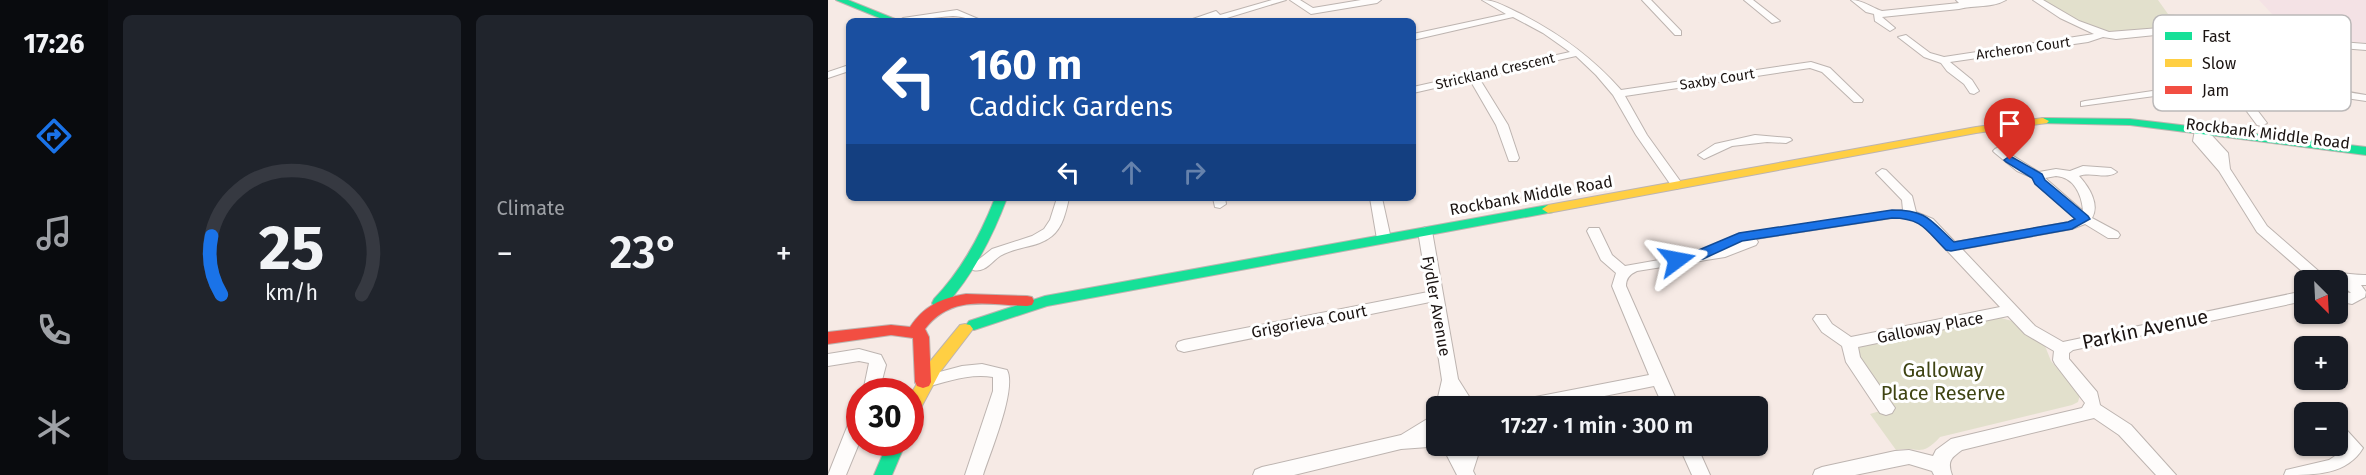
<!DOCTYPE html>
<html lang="en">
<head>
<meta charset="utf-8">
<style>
	body { margin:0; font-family:"Fira Sans",sans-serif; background:#20242c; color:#f1f3f6; height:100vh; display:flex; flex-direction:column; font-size:22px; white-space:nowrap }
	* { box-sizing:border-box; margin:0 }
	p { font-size:20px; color:#9ea1a6 }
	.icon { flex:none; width:33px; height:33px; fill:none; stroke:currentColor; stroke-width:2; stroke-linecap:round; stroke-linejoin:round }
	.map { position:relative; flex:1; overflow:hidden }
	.details { display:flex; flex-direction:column; gap:15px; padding:15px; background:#0d0f14; width:720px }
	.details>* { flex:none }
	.top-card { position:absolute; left:18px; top:18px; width:570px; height:183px; border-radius:9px; box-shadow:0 2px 4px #0004; background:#1a4fa0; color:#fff; overflow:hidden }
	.needle { width:39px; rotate:156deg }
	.fabs { position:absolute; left:1466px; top:270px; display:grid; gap:12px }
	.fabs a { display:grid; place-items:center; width:54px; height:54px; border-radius:9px; background:#171b24; box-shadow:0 2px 4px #0004; font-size:30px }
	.speed { position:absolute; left:18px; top:378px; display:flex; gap:12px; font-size:30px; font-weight:700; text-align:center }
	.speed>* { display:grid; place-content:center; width:78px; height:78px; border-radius:50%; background:#171b24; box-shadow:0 2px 4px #0004; line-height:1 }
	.speed .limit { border:9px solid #d22; background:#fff; color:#111 }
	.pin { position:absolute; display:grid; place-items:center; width:51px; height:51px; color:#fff; margin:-62px -26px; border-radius:50% 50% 50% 0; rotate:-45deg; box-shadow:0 0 6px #0007 }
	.pin .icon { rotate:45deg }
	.me { position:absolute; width:66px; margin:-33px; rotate:77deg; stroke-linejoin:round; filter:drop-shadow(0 0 4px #0008) }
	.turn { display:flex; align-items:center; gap:21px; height:126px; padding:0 24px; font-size:27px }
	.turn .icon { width:78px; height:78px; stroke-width:2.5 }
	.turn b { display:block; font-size:42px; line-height:51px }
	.lanes { display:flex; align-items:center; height:57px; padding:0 24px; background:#0003; justify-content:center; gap:30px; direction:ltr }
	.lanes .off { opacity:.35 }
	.big { font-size:45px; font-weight:600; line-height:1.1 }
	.details .widget { flex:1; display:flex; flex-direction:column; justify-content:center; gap:9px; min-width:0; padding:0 21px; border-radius:9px; background:#20242c }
	.details .dial { align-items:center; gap:0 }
	.dial svg { height:156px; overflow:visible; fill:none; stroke:#363941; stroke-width:7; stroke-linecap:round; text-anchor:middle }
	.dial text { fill:#f1f3f6; stroke:none }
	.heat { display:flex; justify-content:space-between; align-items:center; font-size:33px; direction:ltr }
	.details .tiles { flex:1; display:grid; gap:15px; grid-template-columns:repeat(2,1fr) }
	.trip { position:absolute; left:598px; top:396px; width:342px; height:60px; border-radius:9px; background:#171b24; box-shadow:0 2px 4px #0004; font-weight:600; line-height:60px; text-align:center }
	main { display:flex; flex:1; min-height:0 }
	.tab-bar { display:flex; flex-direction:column; width:108px; justify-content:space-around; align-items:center; background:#090b0e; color:#9ea1a6 }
	.tab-bar .icon { width:42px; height:42px }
	.tab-bar .current { color:#1a73e8 }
	.tab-bar b { font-size:27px; color:#f1f3f6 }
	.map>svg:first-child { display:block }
	.education { fill:#f4e2e5 }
	.green { fill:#e2e0cc }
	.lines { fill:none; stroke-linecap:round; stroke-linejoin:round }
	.street-casing { stroke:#bdb4b0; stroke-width:2 }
	.fast-casing { stroke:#bdb4b0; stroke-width:2 }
	.slow-casing { stroke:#bdb4b0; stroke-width:2 }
	.jam-casing { stroke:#bdb4b0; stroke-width:2 }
	.street { fill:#fefcfb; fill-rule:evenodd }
	.fast { fill:#16e098; fill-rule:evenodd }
	.slow { fill:#ffcf43; fill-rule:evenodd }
	.jam { fill:#f24e42; fill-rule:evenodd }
	.route { fill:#1a73e8; stroke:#114b97; stroke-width:1.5 }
	.labels { text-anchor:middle; stroke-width:6; stroke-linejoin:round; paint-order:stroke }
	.far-street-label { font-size:14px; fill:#1b1412; stroke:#fff }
	.street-label { font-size:16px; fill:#1b1412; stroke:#fff }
	.near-street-label { font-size:20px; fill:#1b1412; stroke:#fff }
	.near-park-label { font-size:20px; fill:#3f4413; stroke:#fff }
	.key { fill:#fff; stroke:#bbb8b8; stroke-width:1.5 }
	.key-label { font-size:16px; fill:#1b1412 }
</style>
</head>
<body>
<main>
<nav class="tab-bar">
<b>17:26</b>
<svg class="icon current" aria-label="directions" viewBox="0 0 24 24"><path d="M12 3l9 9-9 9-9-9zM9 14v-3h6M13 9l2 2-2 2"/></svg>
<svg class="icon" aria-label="music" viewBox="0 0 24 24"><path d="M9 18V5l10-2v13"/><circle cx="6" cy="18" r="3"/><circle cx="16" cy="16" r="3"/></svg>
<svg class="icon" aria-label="phone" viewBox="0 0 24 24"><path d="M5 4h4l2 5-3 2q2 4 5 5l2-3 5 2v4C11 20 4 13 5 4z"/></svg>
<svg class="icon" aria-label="climate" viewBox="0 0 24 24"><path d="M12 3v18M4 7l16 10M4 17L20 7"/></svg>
</nav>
<section class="details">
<div class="tiles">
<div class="widget dial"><svg viewBox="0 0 100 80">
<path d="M14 69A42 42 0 1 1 86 69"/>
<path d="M14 69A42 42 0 0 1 9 39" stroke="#1a73e8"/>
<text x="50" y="56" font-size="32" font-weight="700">25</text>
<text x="50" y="72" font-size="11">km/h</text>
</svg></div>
<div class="widget"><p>Climate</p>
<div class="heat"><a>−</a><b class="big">23°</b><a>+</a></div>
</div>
</div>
</section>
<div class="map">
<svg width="1538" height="475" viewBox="0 0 1538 475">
	<rect width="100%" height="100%" fill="#f6eae5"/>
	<path class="education" d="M1431,0H1538V43L1476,37L1466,27L1455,26Z"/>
	<path class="green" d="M1215,0H1330L1340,14L1349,15L1367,24L1365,27C1338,25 1313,33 1286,34C1269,34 1229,11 1215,0Z
		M1166,316L1184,321L1217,346L1223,361L1252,395L1250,402L1244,405L1112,437C1093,458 1091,446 1068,450L1042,414L1065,407L1030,358V345Z"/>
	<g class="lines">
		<defs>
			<path id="street" d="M444,0H458L389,21H359L388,11L392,15Z
				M462,0H472L485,8L533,0H553L549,3L483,14Z
				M654,0C668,0 680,8 693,14C732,34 764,57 793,90L983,62L1002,68L1035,100L1034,102H1026L994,72L982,68L797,96L819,135L855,185L849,189L845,188L808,135L785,95L768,75L748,56L651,78L680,125L691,158L689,161H681L668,125L642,80L585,93V87L742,52L715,33L685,17L585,40V34L678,14Z
				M814,0H823L853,31V35H847Z
				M916,0H925L952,21L944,23Z
				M1023,0C1035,0 1042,7 1054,11L1131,3L1128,0H1178C1165,8 1146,5 1131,9L1054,17L1067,28L1062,31L1047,21L1046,14L1038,12Z
				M1205,0H1215L1251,21L1281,32L1357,26L1370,28L1406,46L1463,38L1538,44V50L1463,44L1415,50C1460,72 1488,88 1538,95V101L1504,96L1471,86L1455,78L1410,85L1439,123L1433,126L1429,125L1400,86L1253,106V102L1257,101L1446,73L1365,32H1357L1288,39L1275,37L1260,42L1122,62L1144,80L1151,91L1146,94L1142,93L1136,84L1119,71L1113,63L1096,57L1070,37L1078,35L1102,53L1116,57L1266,34L1232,18Z
				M129,10L155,21C144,21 134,16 125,16C107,17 89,21 70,21L75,18Z
				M21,65V71L0,78V72Z
				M1373,127L1377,128L1400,153L1402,169L1439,226L1494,274C1507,271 1524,275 1538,275V285H1533L1538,292L1537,297L1524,304L1509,301V291L1523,293L1509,280H1484L1429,232L1391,171L1365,141L1367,130Z
				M927,135L962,138L964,140L958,143L939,142L904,146L876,159L870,155L887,144Z
				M1171,147L1211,172L1228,169L1242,171L1255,166L1283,168L1289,172C1279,180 1263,171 1251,176C1261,187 1272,204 1264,218L1290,232L1292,235L1290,238H1280L1257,224L1244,229L1134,249L1207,326L1235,342L1476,291V301L1245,350L1241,353V359L1269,392L1272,405L1303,425L1348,475H1328L1291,435L1266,418L1134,450C1123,458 1119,461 1124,475H1106L1104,471L1081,464L1027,475H985L987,470L994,467L1067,451L1081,450L1105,456L1108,450L1123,439L1254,408L1257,403L1227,364L1225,360L1226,351L1197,334L1180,316L1030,347L1032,357L1067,408L1064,413L1058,415L1052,413L1018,362L1014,346L994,332L985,319L988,315H998L1004,324L1023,337L1172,307L1095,225L1080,218H1064L928,239L930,242L928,245L897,257L809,271C802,274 798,278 798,286L851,406H835L826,386L727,406H689L691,401L697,399L821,375L784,286L788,273L773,260L759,231L761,228H771L784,255L797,266L865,254L911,234L1075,210L1074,200L1048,173L1054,169L1058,170L1084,196L1088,212L1105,219L1127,242L1241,222L1248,218L1203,177L1189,171L1167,153L1165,151L1167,149ZM1228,176C1246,177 1254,195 1255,211L1217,178Z
				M229,198H241C238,211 235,227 224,236C210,248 188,246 172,256C163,262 157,273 145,270L143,267L145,264L164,249L204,236L216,229L222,220Z
				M385,198H397L398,204L392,208L387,207Z
				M542,198H554L563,239L561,242L556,243L549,239Z
				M597,227L604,231L630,379L647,406H630L626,400L624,406H609V409L608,406L614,380L602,302L356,352L350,350L348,346L350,342L356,340L600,292L590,231Z
				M31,349L53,355L58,365L51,392H35L41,363L31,361L0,366V354Z
				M154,364L179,370C189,389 162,453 155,475H137L165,391V377C141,373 118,382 95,388L89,386L87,382L89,378L134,366Z
				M32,410V441L18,475H0L23,417L26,412Z
				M609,413V429L602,433H609V446H614L573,449L466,475H425L427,470L434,467L573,435Z
				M1509,424L1515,426L1535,448C1519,475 1487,475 1456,475L1458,470L1501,460L1516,450L1509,442Z
				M614,446H632L634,450L635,446H653L645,471L647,475H629Z
				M851,446H869L882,475H864Z"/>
			<path id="fast" d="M8,0H20L72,21H59Z
				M1215,118L1302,119L1538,147V155L1302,125L1211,123L1209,121Z
				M167,198H179C164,238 145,275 116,307H106L104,303L106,299C134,270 152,236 167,198Z
				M720,205L725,206L726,209L725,212L219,306L146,330L141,329L138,325L141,321L217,296Z
				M60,442H78L64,475H46Z"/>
			<path id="slow" d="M1215,118L1221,121L1219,123L1148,133L720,213L714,209L720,205L1148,127Z
				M137,324L142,325L145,329L112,372L88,417L82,419V396L100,364L132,325Z"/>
			<path id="jam" d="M138,294L199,296L204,297L206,301L204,305L199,306C160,305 124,294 97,329L101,337L103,382L101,386L95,388L89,386L87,382L85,338L63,335L0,344V332L63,325L82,327C96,306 113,298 138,294Z"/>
		</defs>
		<use href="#street" class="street-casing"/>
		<use href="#fast" class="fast-casing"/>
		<use href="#slow" class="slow-casing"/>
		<use href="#jam" class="jam-casing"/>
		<use href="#street" class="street"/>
		<use href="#fast" class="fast"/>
		<use href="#slow" class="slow"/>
		<use href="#jam" class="jam"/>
	</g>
	<path class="route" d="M1182,156L1214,174L1217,180L1260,216L1262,219L1244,229L1123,251L1118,250C1098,230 1094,218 1064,218L914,241L875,259L849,264L841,260L844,257L866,252L911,233L1064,210C1099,210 1102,220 1126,242L1240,222L1247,219L1207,184L1204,178L1178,162L1176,160Z"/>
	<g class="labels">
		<g class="far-street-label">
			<text transform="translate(1195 48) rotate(-8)" y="5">Archeron Court</text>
			<text transform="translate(667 71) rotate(-13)" y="5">Strickland Crescent</text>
			<text transform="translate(889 79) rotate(-9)" y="5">Saxby Court</text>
		</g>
		<g class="street-label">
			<text transform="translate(1440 133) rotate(7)" y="6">Rockbank Middle Road</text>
			<text transform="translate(703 195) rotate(-10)" y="6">Rockbank Middle Road</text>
			<text transform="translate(609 306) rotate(80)" y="6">Fydler Avenue</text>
			<text transform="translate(481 321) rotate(-11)" y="6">Grigorieva Court</text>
			<text transform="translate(1102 327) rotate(-11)" y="6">Galloway Place</text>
		</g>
		<g class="near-street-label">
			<text transform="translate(1317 329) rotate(-12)" y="7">Parkin Avenue</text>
		</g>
		<g class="near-park-label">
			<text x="1115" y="377">Galloway<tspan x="1115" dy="23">Place Reserve</tspan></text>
		</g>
	</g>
	<rect x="1325" y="15" width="198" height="96" rx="9" class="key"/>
	<rect x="1337" y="32" width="27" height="8" fill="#16e098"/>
	<rect x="1337" y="59" width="27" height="8" fill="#ffcf43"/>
	<rect x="1337" y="86" width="27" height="8" fill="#f24e42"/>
	<g class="key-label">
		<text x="1374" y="42">Fast</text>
		<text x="1374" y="69">Slow</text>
		<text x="1374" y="96">Jam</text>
	</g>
</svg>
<div class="fabs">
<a><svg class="needle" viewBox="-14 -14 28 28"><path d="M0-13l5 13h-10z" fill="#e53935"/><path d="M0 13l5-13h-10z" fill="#9ea1a6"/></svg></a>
<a>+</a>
<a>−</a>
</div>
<div class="speed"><div class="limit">30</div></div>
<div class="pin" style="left:1182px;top:160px;background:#d93025"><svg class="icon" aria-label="arrive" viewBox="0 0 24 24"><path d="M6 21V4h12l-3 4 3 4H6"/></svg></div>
<svg class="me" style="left:849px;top:260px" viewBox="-20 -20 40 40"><path d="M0-17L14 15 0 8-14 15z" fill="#1a73e8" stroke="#fff" stroke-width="4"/></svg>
<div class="trip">17:27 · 1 min · 300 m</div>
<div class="top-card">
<div class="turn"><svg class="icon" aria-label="left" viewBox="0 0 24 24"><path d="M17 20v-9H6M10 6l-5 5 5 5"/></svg><div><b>160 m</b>Caddick Gardens</div></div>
<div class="lanes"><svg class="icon" aria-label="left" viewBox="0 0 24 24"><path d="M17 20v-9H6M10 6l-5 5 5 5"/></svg><svg class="icon off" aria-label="ahead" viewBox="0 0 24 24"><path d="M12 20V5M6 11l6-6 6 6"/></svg><svg class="icon off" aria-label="right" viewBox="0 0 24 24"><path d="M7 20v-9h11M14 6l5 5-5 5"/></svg></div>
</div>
</div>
</main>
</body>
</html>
